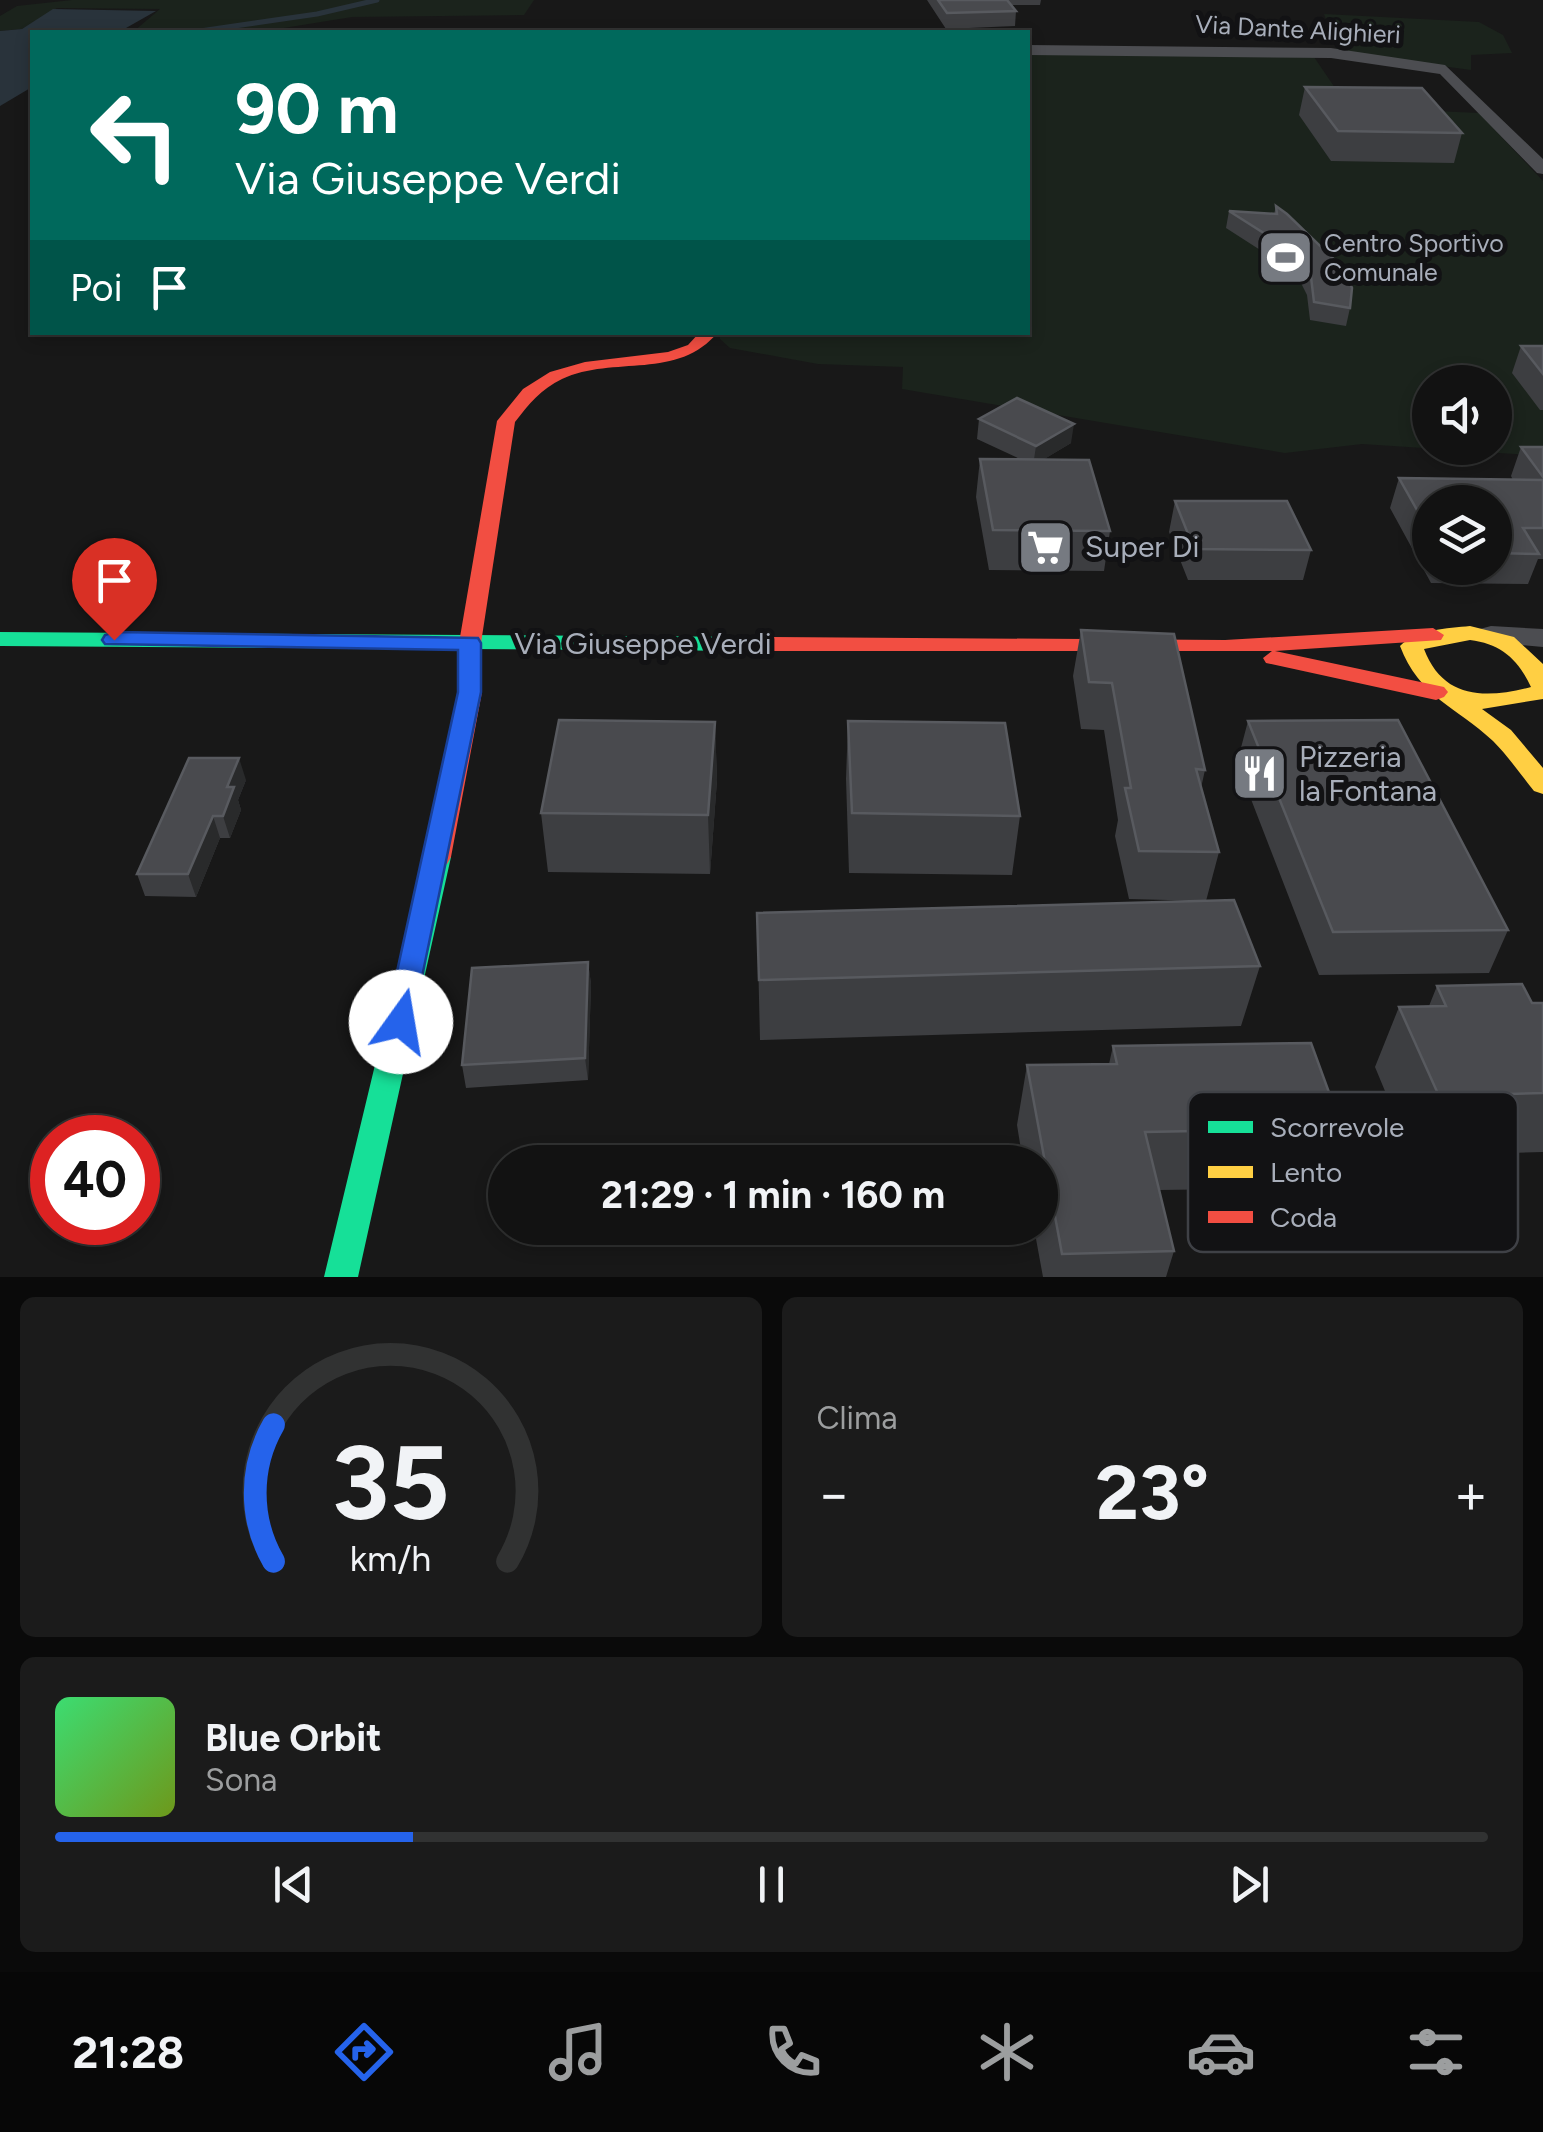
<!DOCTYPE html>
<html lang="it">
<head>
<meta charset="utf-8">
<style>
	body { margin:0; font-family:Figtree,sans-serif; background:#1b1b1b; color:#f1f3f6; height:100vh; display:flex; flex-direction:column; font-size:38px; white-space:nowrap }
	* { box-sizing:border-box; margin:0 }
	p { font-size:32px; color:#9c9e9f }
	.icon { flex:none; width:55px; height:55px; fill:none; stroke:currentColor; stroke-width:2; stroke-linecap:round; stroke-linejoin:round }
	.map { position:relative; height:1277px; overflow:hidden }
	.panel { display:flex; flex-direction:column; gap:20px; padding:20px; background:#0a0a0a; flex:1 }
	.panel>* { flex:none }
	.hud { position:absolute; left:30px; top:30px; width:1000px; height:305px; border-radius:0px; box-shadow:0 5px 15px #0003,0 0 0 2px #313232; background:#00695c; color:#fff; overflow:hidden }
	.buttons { position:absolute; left:1412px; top:365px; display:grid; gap:20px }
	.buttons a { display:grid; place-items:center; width:100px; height:100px; border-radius:50%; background:#121212; box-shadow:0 5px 15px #0003,0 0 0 2px #313232; font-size:50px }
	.speed { position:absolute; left:30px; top:1115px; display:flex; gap:20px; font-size:50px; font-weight:700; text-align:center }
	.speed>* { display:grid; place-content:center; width:130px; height:130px; border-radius:50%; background:#121212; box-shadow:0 5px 15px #0003,0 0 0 2px #313232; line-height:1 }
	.speed .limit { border:15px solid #d22; background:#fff; color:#111 }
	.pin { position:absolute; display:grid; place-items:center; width:85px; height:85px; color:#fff; margin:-102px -42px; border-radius:50% 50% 50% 0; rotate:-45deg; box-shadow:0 0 10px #0007 }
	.pin .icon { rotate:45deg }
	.me { position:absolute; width:110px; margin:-55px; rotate:13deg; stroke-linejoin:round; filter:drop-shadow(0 0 8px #0008) }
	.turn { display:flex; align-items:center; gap:35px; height:210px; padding:0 40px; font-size:45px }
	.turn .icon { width:130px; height:130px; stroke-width:2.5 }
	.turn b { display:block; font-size:70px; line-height:85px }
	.then { display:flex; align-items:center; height:95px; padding:0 40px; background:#0003; gap:20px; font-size:38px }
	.big { font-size:75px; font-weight:700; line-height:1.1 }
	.panel .tile { flex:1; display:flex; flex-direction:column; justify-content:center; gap:15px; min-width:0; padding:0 35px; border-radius:15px; background:#1b1b1b }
	.panel .dial { align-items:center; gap:0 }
	.dial svg { height:260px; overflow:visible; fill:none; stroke:#313232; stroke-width:7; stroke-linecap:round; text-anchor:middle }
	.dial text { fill:#f1f3f6; stroke:none }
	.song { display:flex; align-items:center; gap:30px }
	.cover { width:120px; height:120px; border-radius:15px; background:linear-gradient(135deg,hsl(140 70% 55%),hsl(80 70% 35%)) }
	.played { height:10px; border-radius:5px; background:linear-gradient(90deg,#2563eb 25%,#313232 25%) }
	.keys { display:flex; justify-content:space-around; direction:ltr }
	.heat { display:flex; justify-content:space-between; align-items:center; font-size:55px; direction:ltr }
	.panel .tiles { flex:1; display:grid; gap:20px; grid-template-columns:1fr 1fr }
	.tile:last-child { grid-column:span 2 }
	.trip { position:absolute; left:488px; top:1145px; width:570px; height:100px; border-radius:50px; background:#121212; box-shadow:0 5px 15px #0003,0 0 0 2px #313232; font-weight:700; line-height:100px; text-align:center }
	.tab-bar { display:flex; height:160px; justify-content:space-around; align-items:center; background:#070707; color:#9c9e9f }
	.tab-bar .icon { width:70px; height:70px }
	.tab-bar .active { color:#2563eb }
	.tab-bar b { font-size:45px; color:#f1f3f6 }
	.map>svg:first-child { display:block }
	.green { fill:#1b231c; fill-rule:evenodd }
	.water { fill:#29333b }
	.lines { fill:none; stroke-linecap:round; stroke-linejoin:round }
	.stream { stroke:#29333b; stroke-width:5 }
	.street { fill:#4c4d51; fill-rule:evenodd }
	.fast { fill:#16e098; fill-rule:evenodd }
	.slow { fill:#ffcf43; fill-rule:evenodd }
	.jam { fill:#f24e42; fill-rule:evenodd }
	.wall { fill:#3d3e41; fill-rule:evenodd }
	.shaded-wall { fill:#292a2b }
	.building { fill:#494a4e; stroke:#585a5f; stroke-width:2.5 }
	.route { fill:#2563eb; stroke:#184099; stroke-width:2.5 }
	.labels { text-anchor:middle; stroke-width:10; stroke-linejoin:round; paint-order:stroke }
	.far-street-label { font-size:25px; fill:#a8aeba; stroke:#121214 }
	.far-poi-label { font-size:25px; fill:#a8aeba; stroke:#121214; text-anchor:start }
	.poi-label { font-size:30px; fill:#a8aeba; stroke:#121214; text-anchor:start }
	.street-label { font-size:30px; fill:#a8aeba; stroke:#121214 }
	.key { fill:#121214; stroke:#3f4146; stroke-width:2.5 }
	.key-label { font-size:28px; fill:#a8aeba }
</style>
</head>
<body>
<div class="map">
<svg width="1543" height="1277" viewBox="0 0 1543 1277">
	<rect width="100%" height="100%" fill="#181818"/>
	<path class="green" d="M72,0H534L524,15L352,17L259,32H133L160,9L57,8L22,29L0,31V16L17,6Z
		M1324,14L1479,22L1503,35L1512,53L1471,55V70L1338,52Z
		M1028,53L1312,54L1348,107L1479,113L1543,181V456L1362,444L1285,453L902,389L903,367L818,364L730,348L720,339V332H1028ZM1430,382H1495V448H1430Z"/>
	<path class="water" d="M53,9L156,11L119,32H32V87L0,106V31L22,29Z"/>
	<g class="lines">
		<path class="stream" d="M193,32L317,14L377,0"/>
		<path class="street" d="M1028,45L1331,48L1445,65L1543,159V174L1537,173L1440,74L1331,58L1028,55Z
			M1491,626L1543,629V647L1480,641L1476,635L1480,629Z"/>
		<path class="fast" d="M0,632L773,637L784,644L773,651L0,646Z
			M438,847L447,850L451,857L358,1277H324L425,857L429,850Z"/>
		<path class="slow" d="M1470,626L1514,637L1543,664V699L1482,709L1511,730L1543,768V794L1534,791C1521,775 1508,756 1493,741C1457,707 1419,697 1400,646C1415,630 1448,628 1470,626ZM1470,640C1501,644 1518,659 1531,687C1485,699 1443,699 1424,649Z"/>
		<path class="jam" d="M700,332H718C678,381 614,355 562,379C541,389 529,404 515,422L481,643L482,692L451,857L447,864L438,867L429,864L425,857L458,692L459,643L497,421L523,389L550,372L585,362L668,352L688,345Z
			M1433,628L1444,635L1441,640L1275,651L1444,687L1448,692L1444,697L1436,700L1266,663L1263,658L1272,651H773L762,644L773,637L1225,640Z"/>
	</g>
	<path class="wall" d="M927,0H1041L1040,5H1011L1016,11L1015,26L946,29Z
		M1305,87L1462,133L1454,163L1331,161L1299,115Z
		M1276,206L1350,308L1346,326L1310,320L1307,295L1296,273L1226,228L1229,211L1274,214Z
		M1521,346H1543V410H1540L1512,373Z
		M979,419L1071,443L1044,459L1110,531L1104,571L989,570L976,497L980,459H1020L977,439Z
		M1521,447H1543V559H1538L1528,584L1431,583L1390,508L1399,478L1513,480L1511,476ZM1430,502H1495V568H1430Z
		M1175,501L1311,550L1303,580H1188L1169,532Z
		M1081,630L1205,770L1201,788L1219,852L1206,901L1129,899L1115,836L1118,820L1104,730L1081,729L1073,676Z
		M848,721L1020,816L1012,875L849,873L846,779Z
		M1248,721L1508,930L1489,973L1319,975L1237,763Z
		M715,722L717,780L710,874L548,872L541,813Z
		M246,780L238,800L241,810L230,838H220L196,897L145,896L137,874Z
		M757,913L1260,966L1241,1026L760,1040Z
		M588,962L591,984L588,1080L466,1088L462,1065Z
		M1437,986L1532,1003H1543V1152L1412,1156L1375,1067L1399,1007L1429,1006Z
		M1113,1046L1342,1128L1319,1188L1159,1190L1174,1251L1166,1277H1043L1034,1228H1040V1162H1023L1017,1125L1027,1065L1109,1064Z"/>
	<path class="shaded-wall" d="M1074,424L1071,443L1033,466L1036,446Z
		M715,722L717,780L710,874L708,815Z
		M239,758L246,780L238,800L241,810L230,838L223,816L227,787Z
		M213,816L220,838L196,897L188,874Z
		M588,962L591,984L588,1080L585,1058Z"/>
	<path class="building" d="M938,0H1007L1016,11L947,13Z
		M1305,87L1422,88L1462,133L1338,131Z
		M1276,206L1287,214L1344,269L1352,288L1350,308L1314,302L1311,277L1300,256L1229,211L1277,214Z
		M1521,346H1543V374Z
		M1017,398L1074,424L1036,446L979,419Z
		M1521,447H1543V477Z
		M980,459L1089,460L1110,531L993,530Z
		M1399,478L1543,480V528H1523L1539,554L1495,553V502H1430V533Z
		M1175,501H1287L1311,550L1194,549Z
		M1081,630L1174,634L1205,770L1196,769L1219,852L1139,851L1125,788H1131L1112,683L1089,682Z
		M559,720L715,722L708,815L541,813Z
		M1398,720L1508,930L1333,932L1248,721Z
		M848,721L1005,723L1020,816L852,813Z
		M189,758H239L227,787H234L223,816H213L188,874H137Z
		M1234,900L1260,966L759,980L757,913Z
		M588,962L585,1058L462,1065L472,968Z
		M1522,984L1532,1003H1543V1093L1439,1096L1399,1007L1446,1006L1437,986Z
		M1311,1043L1342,1128L1145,1132L1174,1251L1062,1254L1027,1065L1117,1064L1113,1046Z"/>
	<path class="route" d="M114,632L478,638L481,643V692L411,1030L401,1034L390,1030L386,1022L458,692V650L105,644L102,640L105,635Z"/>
	<defs>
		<symbol id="stadium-square" viewBox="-11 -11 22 22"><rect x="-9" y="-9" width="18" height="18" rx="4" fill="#767a81" stroke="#121214"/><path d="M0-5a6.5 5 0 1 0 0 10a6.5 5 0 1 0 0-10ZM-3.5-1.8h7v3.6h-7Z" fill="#fff"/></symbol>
		<symbol id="supermarket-square" viewBox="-11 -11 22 22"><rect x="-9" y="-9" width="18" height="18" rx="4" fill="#767a81" stroke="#121214"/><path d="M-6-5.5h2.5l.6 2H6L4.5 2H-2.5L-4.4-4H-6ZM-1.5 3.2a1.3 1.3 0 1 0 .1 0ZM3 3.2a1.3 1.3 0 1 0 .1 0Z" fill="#fff"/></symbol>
		<symbol id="restaurant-square" viewBox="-11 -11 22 22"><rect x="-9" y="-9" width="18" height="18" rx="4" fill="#767a81" stroke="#121214"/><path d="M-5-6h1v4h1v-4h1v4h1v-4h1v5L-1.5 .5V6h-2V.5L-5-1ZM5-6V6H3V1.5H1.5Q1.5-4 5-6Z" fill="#fff"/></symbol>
	</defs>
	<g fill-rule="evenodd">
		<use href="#stadium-square" x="1254" y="226" width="63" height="63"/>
		<use href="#supermarket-square" x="1014" y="516" width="63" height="63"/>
		<use href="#restaurant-square" x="1228" y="742" width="63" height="63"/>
	</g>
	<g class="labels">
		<g class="far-street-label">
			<text transform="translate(1298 29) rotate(3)" y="9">Via Dante Alighieri</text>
		</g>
		<g class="far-poi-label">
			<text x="1324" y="252">Centro Sportivo<tspan x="1324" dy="29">Comunale</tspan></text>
		</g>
		<g class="poi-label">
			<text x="1085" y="557">Super Di</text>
			<text x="1299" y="767">Pizzeria<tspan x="1299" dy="34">la Fontana</tspan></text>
		</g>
		<g class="street-label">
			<text x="643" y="654">Via Giuseppe Verdi</text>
		</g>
	</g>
	<rect x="1188" y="1092" width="330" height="160" rx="15" class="key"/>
	<rect x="1208" y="1121" width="45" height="12" fill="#16e098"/>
	<rect x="1208" y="1166" width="45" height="12" fill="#ffcf43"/>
	<rect x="1208" y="1211" width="45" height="12" fill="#f24e42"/>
	<g class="key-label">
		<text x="1270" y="1137">Scorrevole</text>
		<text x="1270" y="1182">Lento</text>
		<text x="1270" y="1227">Coda</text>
	</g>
</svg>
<div class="buttons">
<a><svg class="icon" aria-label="sound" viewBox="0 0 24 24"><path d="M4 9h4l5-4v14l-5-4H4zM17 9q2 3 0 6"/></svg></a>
<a><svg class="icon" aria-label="layers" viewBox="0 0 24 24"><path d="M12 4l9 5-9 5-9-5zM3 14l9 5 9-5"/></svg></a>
</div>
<div class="speed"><div class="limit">40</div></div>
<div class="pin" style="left:114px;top:640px;background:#d93025"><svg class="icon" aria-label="arrive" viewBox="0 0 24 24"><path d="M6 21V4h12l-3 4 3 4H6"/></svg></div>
<svg class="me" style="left:401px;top:1022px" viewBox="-20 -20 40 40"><circle r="19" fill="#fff"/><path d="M0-13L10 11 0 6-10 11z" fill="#2563eb"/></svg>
<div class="trip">21:29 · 1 min · 160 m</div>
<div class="hud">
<div class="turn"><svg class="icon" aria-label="left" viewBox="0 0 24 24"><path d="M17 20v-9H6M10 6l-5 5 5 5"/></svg><div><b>90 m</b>Via Giuseppe Verdi</div></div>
<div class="then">Poi<svg class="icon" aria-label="arrive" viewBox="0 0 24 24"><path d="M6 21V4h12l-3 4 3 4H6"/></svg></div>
</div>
</div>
<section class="panel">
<div class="tiles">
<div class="tile dial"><svg viewBox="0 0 100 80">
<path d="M14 69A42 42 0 1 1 86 69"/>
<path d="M14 69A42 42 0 0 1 14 27" stroke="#2563eb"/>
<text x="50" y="56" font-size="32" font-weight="700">35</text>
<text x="50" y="72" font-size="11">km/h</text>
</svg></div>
<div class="tile"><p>Clima</p>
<div class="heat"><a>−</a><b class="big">23°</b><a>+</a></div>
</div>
<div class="tile">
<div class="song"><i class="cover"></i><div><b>Blue Orbit</b><p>Sona</p></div></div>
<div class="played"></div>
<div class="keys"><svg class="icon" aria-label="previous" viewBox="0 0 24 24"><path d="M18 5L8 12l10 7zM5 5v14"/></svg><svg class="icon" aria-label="pause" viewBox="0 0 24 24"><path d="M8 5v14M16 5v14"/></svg><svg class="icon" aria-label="next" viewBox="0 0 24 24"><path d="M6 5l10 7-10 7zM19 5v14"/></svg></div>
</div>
</div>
</section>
<nav class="tab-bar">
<b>21:28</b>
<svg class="icon active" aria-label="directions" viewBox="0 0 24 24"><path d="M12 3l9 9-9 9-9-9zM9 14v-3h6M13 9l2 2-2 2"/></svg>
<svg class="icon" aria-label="music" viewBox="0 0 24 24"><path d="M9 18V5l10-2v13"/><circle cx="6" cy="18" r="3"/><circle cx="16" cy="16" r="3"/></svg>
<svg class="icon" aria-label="phone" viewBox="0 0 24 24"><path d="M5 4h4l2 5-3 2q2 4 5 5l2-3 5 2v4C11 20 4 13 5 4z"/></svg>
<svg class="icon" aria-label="climate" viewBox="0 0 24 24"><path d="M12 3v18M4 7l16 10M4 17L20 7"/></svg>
<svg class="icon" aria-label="car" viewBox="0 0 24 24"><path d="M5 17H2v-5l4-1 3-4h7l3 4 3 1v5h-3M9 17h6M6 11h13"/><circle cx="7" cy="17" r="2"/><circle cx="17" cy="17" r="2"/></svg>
<svg class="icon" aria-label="filters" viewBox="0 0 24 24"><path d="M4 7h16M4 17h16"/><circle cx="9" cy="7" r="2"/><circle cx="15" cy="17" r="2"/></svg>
</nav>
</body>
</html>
